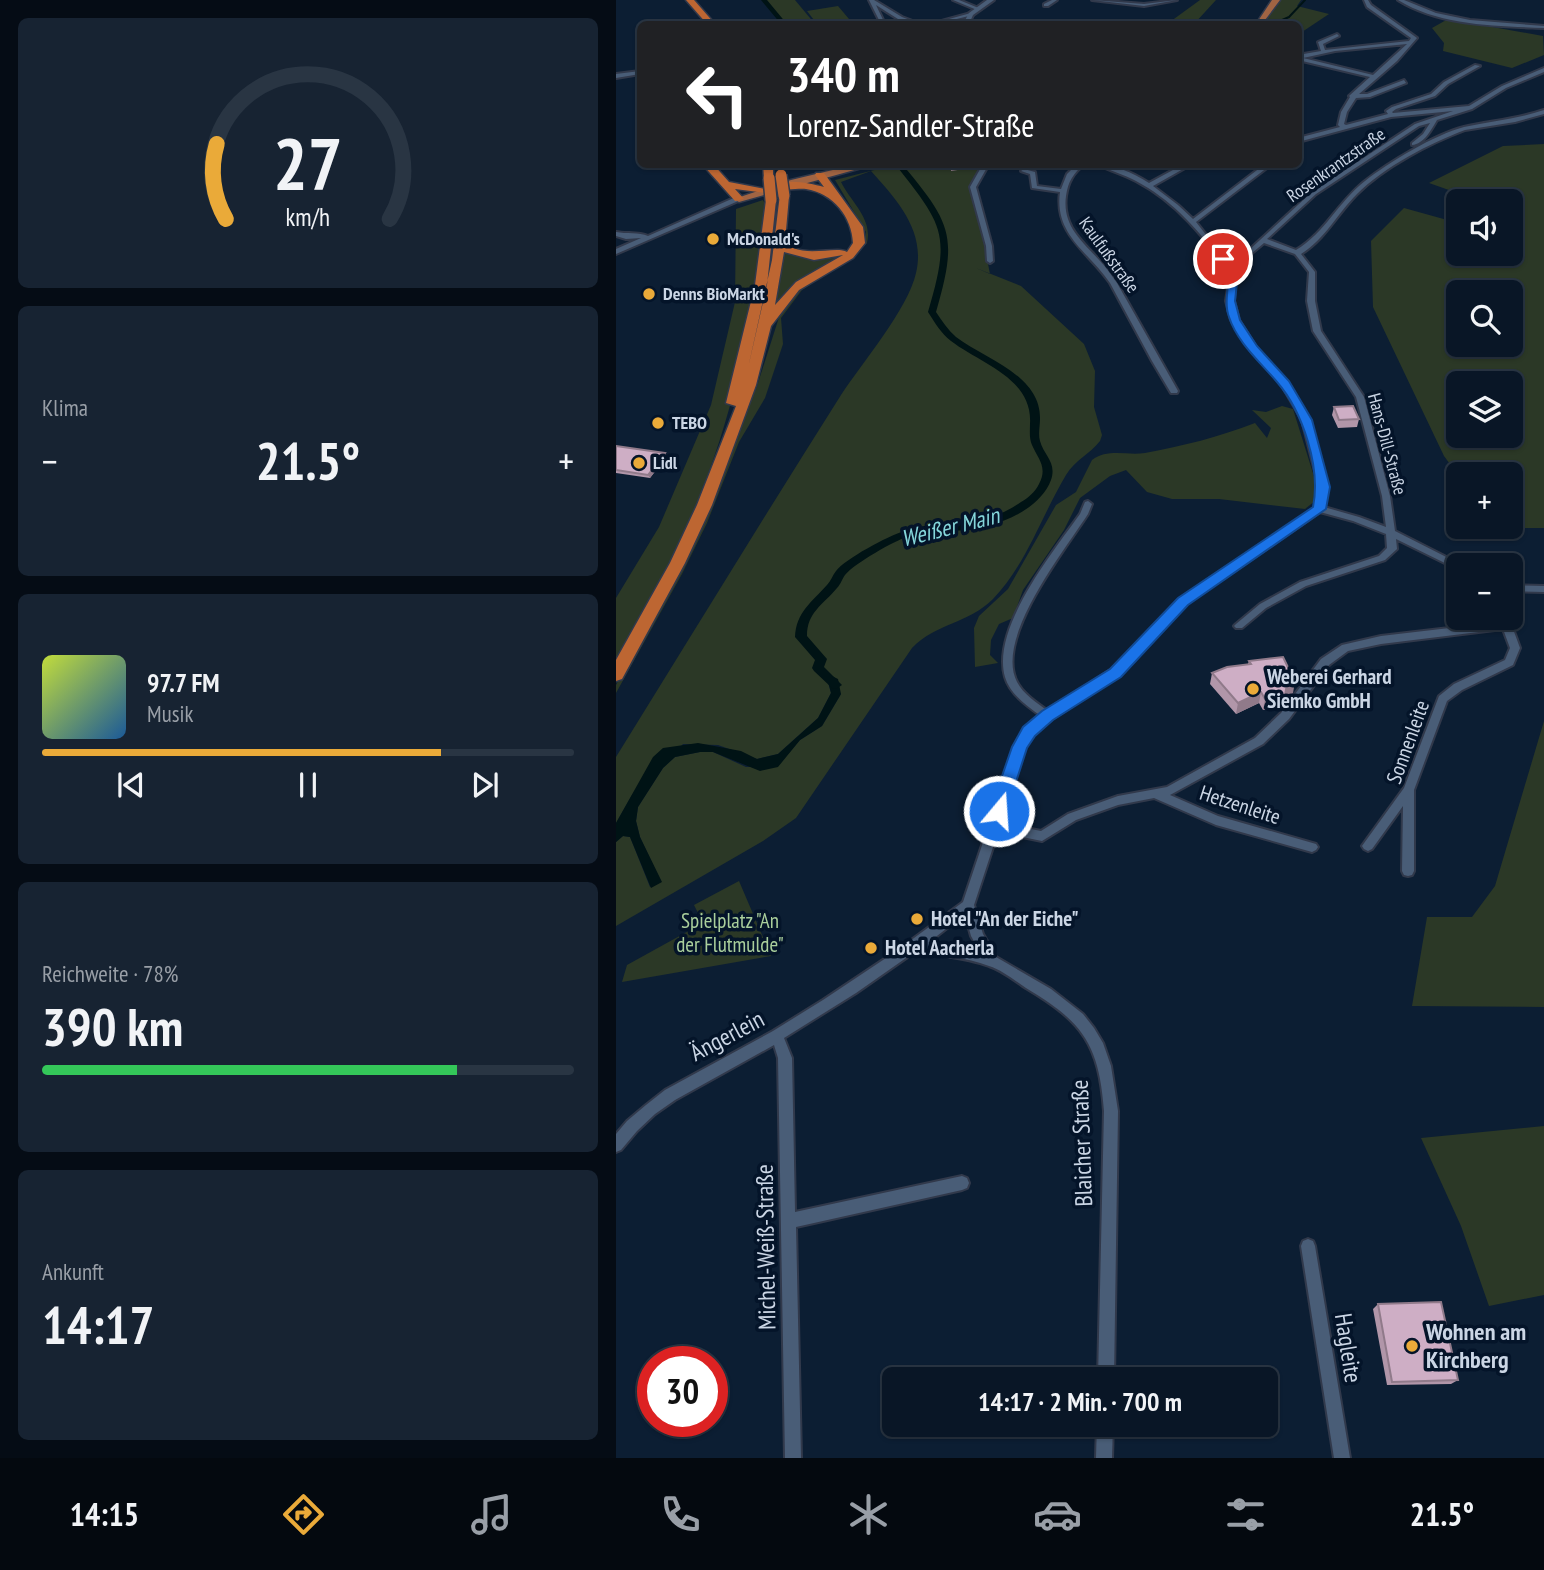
<!DOCTYPE html>
<html lang="de">
<head>
<meta charset="utf-8">
<style>
	body { margin:0; font-family:"PT Sans Narrow",sans-serif; background:#172332; color:#f1f3f6; height:100vh; display:flex; flex-direction:column; font-size:26px; white-space:nowrap }
	* { box-sizing:border-box; margin:0 }
	p { font-size:23px; color:#999fa7 }
	.icon { flex:none; width:38px; height:38px; fill:none; stroke:currentColor; stroke-width:2; stroke-linecap:round; stroke-linejoin:round }
	.map { position:relative; flex:1; overflow:hidden }
	.side { display:flex; flex-direction:column; gap:18px; padding:18px; background:#050c15; width:616px }
	.side>* { flex:none }
	.hud { position:absolute; left:21px; top:21px; width:665px; height:147px; border-radius:10px; box-shadow:0 2px 5px #0004,0 0 0 2px #293543; background:#202124; color:#fff; overflow:hidden }
	.tools { position:absolute; left:830px; top:189px; display:grid; gap:14px }
	.tools a { display:grid; place-items:center; width:77px; height:77px; border-radius:10px; background:#091626; box-shadow:0 2px 5px #0004,0 0 0 2px #293543; font-size:35px }
	.speed { position:absolute; left:21px; top:1346px; display:flex; gap:14px; font-size:35px; font-weight:700; text-align:center }
	.speed>* { display:grid; place-content:center; width:91px; height:91px; border-radius:50%; background:#091626; box-shadow:0 2px 5px #0004,0 0 0 2px #293543; line-height:1 }
	.speed .limit { border:10px solid #d22; background:#fff; color:#111 }
	.pin { position:absolute; display:grid; place-items:center; width:60px; height:60px; color:#fff; margin:-30px; border:4px solid #fff; border-radius:50%; box-shadow:0 2px 7px #0007 }
	.me { position:absolute; width:77px; margin:-38px; rotate:18deg; stroke-linejoin:round; filter:drop-shadow(0 0 5px #0008) }
	.turn { display:flex; align-items:center; gap:24px; height:147px; padding:0 35px; font-size:32px }
	.turn .icon { width:91px; height:91px; stroke-width:2.5 }
	.turn b { display:block; font-size:49px; line-height:60px }
	.big { font-size:52px; font-weight:600; line-height:1.1 }
	.side .tile { flex:1; display:flex; flex-direction:column; justify-content:center; gap:10px; min-width:0; padding:0 24px; border-radius:10px; background:#172332 }
	.side .dial { align-items:center; gap:0 }
	.dial svg { height:182px; overflow:visible; fill:none; stroke:#293543; stroke-width:7; stroke-linecap:round; text-anchor:middle }
	.dial text { fill:#f1f3f6; stroke:none }
	.song { display:flex; align-items:center; gap:21px }
	.cover { width:84px; height:84px; border-radius:10px; background:linear-gradient(135deg,hsl(70 70% 55%),hsl(210 70% 35%)) }
	.played { height:7px; border-radius:4px; background:linear-gradient(90deg,#eaaa39 75%,#293543 75%) }
	.keys { display:flex; justify-content:space-around; direction:ltr }
	.heat { display:flex; justify-content:space-between; align-items:center; font-size:38px; direction:ltr }
	.charge { height:10px; border-radius:5px; background:linear-gradient(90deg,#34c759 78%,#293543 0) }
	.trip { position:absolute; left:266px; top:1367px; width:396px; height:70px; border-radius:10px; background:#091626; box-shadow:0 2px 5px #0004,0 0 0 2px #293543; font-weight:600; line-height:70px; text-align:center }
	.dock { display:flex; height:112px; justify-content:space-around; align-items:center; background:#04090f; color:#999fa7 }
	.dock .icon { width:49px; height:49px }
	.dock .selected { color:#eaaa39 }
	.dock b { font-size:32px; color:#f1f3f6 }
	main { display:flex; flex:1; min-height:0 }
	.map>svg:first-child { display:block }
	.green { fill:#2b3826; fill-rule:evenodd }
	.water { fill:#001315 }
	.lines { fill:none; stroke-linecap:round; stroke-linejoin:round }
	.stream { stroke:#001315; stroke-width:2 }
	.canal { fill:#001315; fill-rule:evenodd }
	.minor-casing { stroke:#31394b; stroke-width:4 }
	.tertiary-casing { stroke:#31394b; stroke-width:4 }
	.primary-casing { stroke:#31394b; stroke-width:3 }
	.trunk-casing { stroke:#31394b; stroke-width:3 }
	.minor { fill:#495d77; fill-rule:evenodd }
	.tertiary { fill:#495d77; fill-rule:evenodd }
	.primary { fill:#a06443; fill-rule:evenodd }
	.trunk { fill:#bd6632; fill-rule:evenodd }
	.trunk-bridge-casing { stroke:#31394b; stroke-width:14; stroke-linecap:butt }
	.trunk-bridge { stroke:#bd6632; stroke-width:11 }
	.wall { fill:#b196a9 }
	.shaded-wall { fill:#907a8a }
	.building { fill:#ceaec5; stroke:#907a8a; stroke-width:2 }
	.route { fill:#1a73e8; stroke:#114b97; stroke-width:2 }
	.poi-dot { fill:#eaaa39; stroke:#041429; stroke-width:2.5 }
	.labels { text-anchor:middle; stroke-width:7; stroke-linejoin:round; paint-order:stroke }
	.far-street-label { font-size:18px; fill:#cbd6e5; stroke:#041429 }
	.far-poi-label { font-size:18px; font-weight:bold; fill:#cbd6e5; stroke:#041429; text-anchor:start }
	.poi-label { font-size:21px; font-weight:bold; fill:#cbd6e5; stroke:#041429; text-anchor:start }
	.street-label { font-size:21px; fill:#cbd6e5; stroke:#041429 }
	.park-label { font-size:21px; fill:#aacf9c; stroke:#041429 }
	.water-label { font-size:23px; font-style:italic; fill:#85d7db; stroke:#041429 }
	.near-street-label { font-size:24px; fill:#cbd6e5; stroke:#041429 }
	.near-poi-label { font-size:24px; font-weight:bold; fill:#cbd6e5; stroke:#041429; text-anchor:start }
</style>
</head>
<body>
<main>
<section class="side">
<div class="tile dial"><svg viewBox="0 0 100 80">
<path d="M14 69A42 42 0 1 1 86 69"/>
<path d="M14 69A42 42 0 0 1 10 36" stroke="#eaaa39"/>
<text x="50" y="56" font-size="32" font-weight="700">27</text>
<text x="50" y="72" font-size="11">km/h</text>
</svg></div>
<div class="tile"><p>Klima</p>
<div class="heat"><a>−</a><b class="big">21.5°</b><a>+</a></div>
</div>
<div class="tile">
<div class="song"><i class="cover"></i><div><b>97.7 FM</b><p>Musik</p></div></div>
<div class="played"></div>
<div class="keys"><svg class="icon" aria-label="previous" viewBox="0 0 24 24"><path d="M18 5L8 12l10 7zM5 5v14"/></svg><svg class="icon" aria-label="pause" viewBox="0 0 24 24"><path d="M8 5v14M16 5v14"/></svg><svg class="icon" aria-label="next" viewBox="0 0 24 24"><path d="M6 5l10 7-10 7zM19 5v14"/></svg></div>
</div>
<div class="tile"><p>Reichweite · 78%</p><b class="big">390 km</b><div class="charge"></div></div>
<div class="tile"><p>Ankunft</p><b class="big">14:17</b></div>
</section>
<div class="map">
<svg width="928" height="1458" viewBox="0 0 928 1458">
	<rect width="100%" height="100%" fill="#0c1e33"/>
	<path class="green" d="M149,0H179L199,24H169Z
		M584,0H600L578,24H551Z
		M663,0H685L681,6L713,14L683,34L682,24H643Z
		M222,6L233,19L227,20L231,24H201L191,11Z
		M832,19L927,36L928,55L896,68L827,51L828,43L816,28Z
		M928,144V528H878L894,527V474L842,475L828,456L757,307L755,241L788,208L842,223V254H894V201H864L813,183L887,146ZM842,292H894V345H842ZM842,383H894V436H842Z
		M278,165H367L357,187L374,274L360,268L405,286L468,344L479,371L478,407L486,435L484,441C474,454 459,460 450,475C426,515 410,565 377,599C353,623 319,624 296,648L180,818L147,841L0,926V842L7,836L14,837L34,887L45,882L24,837L20,821L22,807L47,768L59,757L84,752H97L130,767H161L184,740L206,726L225,694L211,679L215,693L202,718L162,754L141,759L102,745L67,744L16,795L0,823V757C75,636 149,515 225,395C246,363 292,309 300,273C310,231 281,200 255,171L225,182C235,202 257,219 251,243L236,258L186,290L165,318L167,344L149,398L123,442L91,523L66,574L0,693V685L95,498L141,386L165,311L178,293L248,244L250,232L219,180Z
		M147,200L150,206C140,305 120,408 82,500C59,556 29,609 0,661V598L43,527L95,405L119,302L120,209Z
		M165,250L197,259L229,255L157,308Z
		M666,406L677,409L701,486L699,501L689,509L603,499H556L531,492L510,470L494,476L464,498L448,530L407,590L397,618L383,624L375,640L374,655L382,663L359,667L358,628L363,616L392,589L440,505L460,492L476,460C492,448 511,456 529,453C567,446 603,437 639,423L651,438L655,428L636,410L650,412Z
		M928,721V1007L796,1006L811,917H856L879,886Z
		M123,881L155,956L6,982L11,965L87,923L78,905Z
		M928,1126V1295L873,1306L845,1226L805,1138Z"/>
	<path class="water" d="M210,673L222,679L225,694L206,726L184,740L162,767L144,771L97,752H84L59,757L47,768L22,807L20,821L24,837L46,882L35,888L14,837L7,836L0,842V823L37,757L47,748L82,743L125,751L141,759L162,754L202,718L215,693Z"/>
	<g class="lines">
		<path class="stream" d="M657,24L673,17L689,0"/>
		<path class="canal" d="M145,0H151L171,24H165Z
			M279,164H286C336,224 342,236 320,312C326,321 332,330 340,337C369,359 425,375 424,419C424,426 422,434 424,441C428,456 441,462 435,480C424,510 381,527 351,530C332,532 311,529 293,536C278,541 239,563 229,575C226,579 225,584 221,588C207,605 191,612 191,636L211,659L208,667L226,685L220,689L216,688L198,671L196,668L199,660L179,637C180,612 196,602 211,585C215,581 216,576 220,571C229,559 272,536 288,531C330,517 362,532 405,502C412,498 419,492 423,484C432,467 422,459 416,445C413,438 414,431 414,424C417,378 365,364 335,341C325,333 319,323 312,312C335,234 328,226 279,164Z"/>
		<defs>
			<path id="minor" d="M253,0H258L286,17L302,23L300,24L282,19L260,5L269,24H265Z
				M337,0H343L365,9L361,10Z
				M436,0H441L432,6H428V4Z
				M476,0L528,4L561,0L528,6Z
				M748,0H752L755,5L801,38L781,61L743,94H751L788,80L790,83L754,97L740,98L731,112L728,124L730,125L772,114L770,111L776,107L815,94L828,82L859,65L864,66L832,84L819,96L780,109L776,112L777,113L853,106L886,86L928,68V72L890,88L856,109L821,120C815,130 808,144 796,145V143L807,134L814,123L803,126L700,194L651,239L680,250C709,233 722,202 749,181C773,162 818,135 848,127C875,121 902,119 928,110V114L899,122L849,130C814,143 768,167 741,194C721,214 710,238 685,254L699,272V301L705,331L748,397L774,496L779,531L846,565H842V569L839,568L780,539L781,549L769,560L690,586L650,608L626,628H620L618,626L620,624L644,604L684,582L763,556L771,548L770,534L737,521L704,512L570,604L504,675L436,719L417,735L409,748L384,823L425,831L452,814L502,796L551,787L639,738L665,713L705,659L726,645L765,636L885,622L883,618H893L904,648L897,665L846,690L831,701L798,790V871L796,875L792,876L788,875L786,871L787,806L756,849L752,851L748,849L746,846L788,788L823,696L838,684L889,660L894,648L887,629L765,644L732,651L713,665L673,719L647,744L554,795L602,816L700,844L702,847L700,850L696,852L600,825L538,798L502,805L460,820L426,841L382,832L358,905L367,934L380,957L435,989L467,1014L478,1028L487,1043L495,1066L502,1111L498,1379H482L488,1111C483,1044 467,1022 410,988C398,980 386,970 373,966C350,957 324,956 300,951L240,993L168,1038L176,1058L179,1212L346,1176L351,1178L353,1183L351,1188L346,1190L180,1227L185,1458H169L162,1058L158,1045L59,1100L39,1114L21,1131L5,1150L0,1152V1134L11,1121L30,1105L49,1090L157,1031L207,1000L279,952L347,902L399,747L409,729L425,716C411,706 394,694 389,677C375,628 437,552 464,514L469,502L472,501L476,504L472,514C449,550 378,638 401,682C407,694 421,703 432,711L496,669L564,600L699,508L703,487L686,420L665,384L634,350L615,320L610,301L614,274C589,237 560,202 520,181C507,174 493,170 479,164C498,164 517,173 533,183L568,164H576L537,186L562,205L577,219L649,164H656L580,222L617,269L632,251L696,192L799,124L837,111L775,117L682,142V138L724,127L722,125L725,112L734,97L733,96L754,77L682,60V55L705,51L702,42L721,34L723,36L707,44L709,50L793,41L795,38L751,7ZM791,44L757,75L687,58L719,51ZM648,243L679,254L693,272L691,301L697,331L740,397L766,496L770,527L743,517L708,507L711,487L694,420L671,381L640,347L623,320L618,301L620,274L636,253ZM349,914L355,936L364,952L312,943Z
				M782,0H788L820,13L854,20L928,26V28C880,26 824,26 782,0Z
				M355,13L357,15L324,23L322,22Z
				M24,71V74L0,78V74Z
				M367,164H373L360,187L376,246L377,261L374,263L371,261L370,246L354,187Z
				M461,164H469C457,173 452,182 450,196C446,226 466,241 484,261C490,267 495,275 501,283L562,391L561,393H555L536,361L494,283C473,252 438,235 444,192L416,188L414,174L405,171L408,169L419,172L421,186L445,189L451,174Z
				M894,585L928,586V592L894,591Z
				M692,1239L697,1241L699,1246L734,1458H718L685,1246L687,1241Z
				M481,1424H497L496,1458H480Z"/>
			<path id="tertiary" d="M371,0H378L357,15L353,24H347L353,13Z
				M120,197L127,199L0,254V249L25,238L10,239L0,236V232C10,234 23,232 32,236Z"/>
			<path id="primary" d="M656,0H664L646,24H640Z
				M242,164H260L123,202L118,199L175,180Z"/>
			<path id="trunk" d="M70,0H78L99,24H91Z
				M86,164H97L113,182L155,190L150,193L119,189L128,199L119,201Z
				M147,164H157V180L148,178Z
				M200,173H208L247,227L249,243L237,258L183,290L155,326L140,385L96,505L69,563L6,679L0,681V660L54,563L81,505L120,406L110,403L139,285L150,200L155,197L160,200L151,285L132,368L156,260L164,194L173,196L170,230L177,248C196,256 221,246 231,252L237,243C236,217 217,193 190,189C180,188 167,192 158,186C171,178 193,183 208,187L199,175ZM168,252L198,260L227,255L180,282L159,305Z"/>
		</defs>
		<use href="#minor" class="minor-casing"/>
		<use href="#tertiary" class="tertiary-casing"/>
		<use href="#primary" class="primary-casing"/>
		<use href="#trunk" class="trunk-casing"/>
		<use href="#minor" class="minor"/>
		<use href="#tertiary" class="tertiary"/>
		<use href="#primary" class="primary"/>
		<use href="#trunk" class="trunk"/>
		<defs>
			<path id="trunk-bridge" d="M165,175L168,196
				M153,178L155,200"/>
		</defs>
		<use href="#trunk-bridge" class="trunk-bridge-casing"/>
		<use href="#trunk-bridge" class="trunk-bridge"/>
	</g>
	<path class="wall" d="M718,407L743,419L741,427L722,428L716,415Z
		M0,446L49,453L50,457L34,478L0,473Z
		M633,661L677,693L668,699L667,706L647,710L643,703L620,714L594,684L596,673L632,664Z
		M762,1304L842,1380L835,1384L771,1385L757,1309Z"/>
	<path class="shaded-wall" d="M355,165V168L335,171V168Z
		M49,453L50,457L34,478L32,475Z
		M679,682L677,693L668,699L667,706L647,710L649,699L670,689Z
		M645,692L643,703L620,714L622,703Z"/>
	<path class="building" d="M332,164H355V165L335,168Z
		M737,406L743,419L723,420L718,407Z
		M0,446L49,453L32,475L0,470Z
		M667,657L679,682L670,689L669,696L649,699L645,692L622,703L596,673L611,667L635,664L633,661Z
		M825,1302L842,1380L776,1382L762,1304Z"/>
	<path class="route" d="M603,257H611L622,274L619,301L624,320L641,346L673,381L696,420L714,487L710,509L572,605L505,677L437,720L419,736L411,748L389,816H377L374,811L396,747L407,727L426,711L494,669L562,598L697,507C705,468 687,412 661,382C644,362 621,342 613,317C607,302 614,290 611,275C610,268 603,263 603,257Z"/>
	<g class="poi-dot">
		<circle cx="97" cy="239" r="7"/>
		<circle cx="33" cy="294" r="7"/>
		<circle cx="42" cy="423" r="7"/>
		<circle cx="23" cy="463" r="7"/>
		<circle cx="637" cy="689" r="7"/>
		<circle cx="301" cy="919" r="7"/>
		<circle cx="255" cy="948" r="7"/>
		<circle cx="796" cy="1346" r="7"/>
	</g>
	<g class="labels">
		<g class="far-street-label">
			<text transform="translate(720 165) rotate(-35)" y="6">Rosenkrantzstraße</text>
			<text transform="translate(493 255) rotate(54)" y="6">Kaulfußstraße</text>
			<text transform="translate(771 444) rotate(75)" y="6">Hans-Dill-Straße</text>
		</g>
		<g class="far-poi-label">
			<text x="111" y="245">McDonald's</text>
			<text x="47" y="300">Denns BioMarkt</text>
			<text x="56" y="429">TEBO</text>
			<text x="37" y="469">Lidl</text>
		</g>
		<g class="poi-label">
			<text x="651" y="684">Weberei Gerhard<tspan x="651" dy="24">Siemko GmbH</tspan></text>
			<text x="315" y="926">Hotel "An der Eiche"</text>
			<text x="269" y="955">Hotel Aacherla</text>
		</g>
		<g class="street-label">
			<text transform="translate(792 742) rotate(-70)" y="7">Sonnenleite</text>
			<text transform="translate(624 805) rotate(18)" y="7">Hetzenleite</text>
		</g>
		<g class="park-label">
			<text x="114" y="928">Spielplatz "An<tspan x="114" dy="24">der Flutmulde"</tspan></text>
		</g>
		<g class="water-label">
			<text transform="translate(334 527) rotate(-14)" y="8">Weißer Main</text>
		</g>
		<g class="near-street-label">
			<text transform="translate(111 1036) rotate(-28)" y="8">Ängerlein</text>
			<text transform="translate(466 1143) rotate(-92)" y="8">Blaicher Straße</text>
			<text transform="translate(150 1247) rotate(-91)" y="8">Michel-Weiß-Straße</text>
			<text transform="translate(732 1348) rotate(81)" y="8">Hagleite</text>
		</g>
		<g class="near-poi-label">
			<text x="810" y="1340">Wohnen am<tspan x="810" dy="28">Kirchberg</tspan></text>
		</g>
	</g>
</svg>
<div class="tools">
<a><svg class="icon" aria-label="sound" viewBox="0 0 24 24"><path d="M4 9h4l5-4v14l-5-4H4zM17 9q2 3 0 6"/></svg></a>
<a><svg class="icon" aria-label="search" viewBox="0 0 24 24"><circle cx="10" cy="10" r="6"/><path d="M15 15l6 6"/></svg></a>
<a><svg class="icon" aria-label="layers" viewBox="0 0 24 24"><path d="M12 4l9 5-9 5-9-5zM3 14l9 5 9-5"/></svg></a>
<a>+</a>
<a>−</a>
</div>
<div class="speed"><div class="limit">30</div></div>
<div class="pin" style="left:607px;top:259px;background:#d93025"><svg class="icon" aria-label="arrive" viewBox="0 0 24 24"><path d="M6 21V4h12l-3 4 3 4H6"/></svg></div>
<svg class="me" style="left:383px;top:811px" viewBox="-20 -20 40 40"><circle r="17" fill="#1a73e8" stroke="#fff" stroke-width="3"/><path d="M0-11L8 9 0 5-8 9z" fill="#fff"/></svg>
<div class="trip">14:17 · 2 Min. · 700 m</div>
<div class="hud">
<div class="turn"><svg class="icon" aria-label="left" viewBox="0 0 24 24"><path d="M17 20v-9H6M10 6l-5 5 5 5"/></svg><div><b>340 m</b>Lorenz-Sandler-Straße</div></div>
</div>
</div>
</main>
<nav class="dock">
<b>14:15</b>
<svg class="icon selected" aria-label="directions" viewBox="0 0 24 24"><path d="M12 3l9 9-9 9-9-9zM9 14v-3h6M13 9l2 2-2 2"/></svg>
<svg class="icon" aria-label="music" viewBox="0 0 24 24"><path d="M9 18V5l10-2v13"/><circle cx="6" cy="18" r="3"/><circle cx="16" cy="16" r="3"/></svg>
<svg class="icon" aria-label="phone" viewBox="0 0 24 24"><path d="M5 4h4l2 5-3 2q2 4 5 5l2-3 5 2v4C11 20 4 13 5 4z"/></svg>
<svg class="icon" aria-label="climate" viewBox="0 0 24 24"><path d="M12 3v18M4 7l16 10M4 17L20 7"/></svg>
<svg class="icon" aria-label="car" viewBox="0 0 24 24"><path d="M5 17H2v-5l4-1 3-4h7l3 4 3 1v5h-3M9 17h6M6 11h13"/><circle cx="7" cy="17" r="2"/><circle cx="17" cy="17" r="2"/></svg>
<svg class="icon" aria-label="filters" viewBox="0 0 24 24"><path d="M4 7h16M4 17h16"/><circle cx="9" cy="7" r="2"/><circle cx="15" cy="17" r="2"/></svg>
<b>21.5°</b>
</nav>
</body>
</html>
